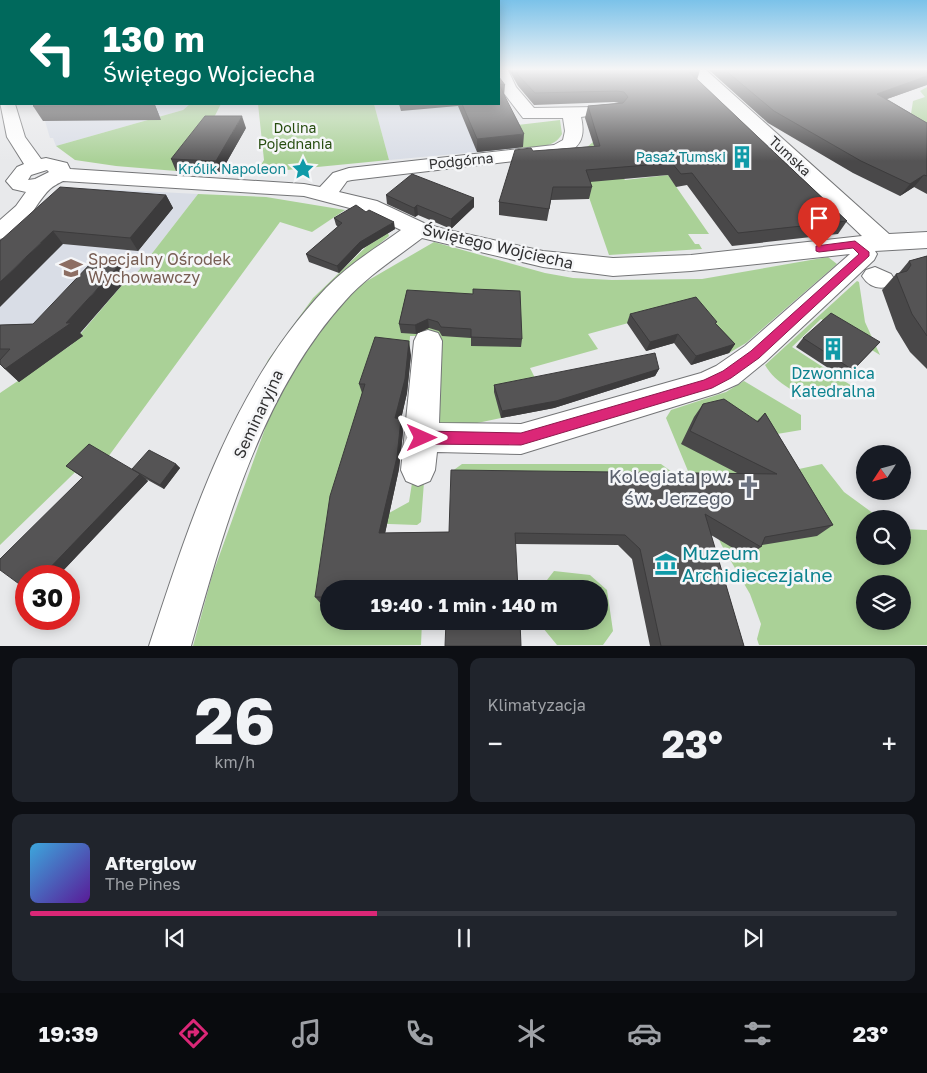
<!DOCTYPE html>
<html lang="pl">
<head>
<meta charset="utf-8">
<style>
	body { margin:0; font-family:"Golos Text",sans-serif; background:#20242c; color:#f1f3f6; height:100vh; display:flex; flex-direction:column; font-size:19px; white-space:nowrap }
	* { box-sizing:border-box; margin:0 }
	p { font-size:16px; color:#9ea1a6 }
	.icon { flex:none; width:28px; height:28px; fill:none; stroke:currentColor; stroke-width:2; stroke-linecap:round; stroke-linejoin:round }
	.map { position:relative; height:646px; overflow:hidden }
	.drawer { display:flex; flex-direction:column; gap:12px; padding:12px; background:#0d0f14; flex:1 }
	.drawer>* { flex:none }
	.top-card { position:absolute; left:0px; top:0px; width:500px; height:105px; box-shadow:0 2px 12px #0003; background:#00695c; color:#fff; overflow:hidden }
	.needle { width:32px; rotate:234deg }
	.fabs { position:absolute; left:856px; top:445px; display:grid; gap:10px }
	.fabs a { display:grid; place-items:center; width:55px; height:55px; border-radius:50%; background:#171b24; box-shadow:0 2px 12px #0003; font-size:25px }
	.speed { position:absolute; left:15px; top:565px; display:flex; gap:10px; font-size:25px; font-weight:700; text-align:center }
	.speed>* { display:grid; place-content:center; width:65px; height:65px; border-radius:50%; background:#171b24; box-shadow:0 2px 12px #0003; line-height:1 }
	.speed .limit { border:8px solid #d22; background:#fff; color:#111 }
	.pin { position:absolute; display:grid; place-items:center; width:42px; height:42px; color:#fff; margin:-51px -21px; border-radius:50% 50% 50% 0; rotate:-45deg; box-shadow:0 0 5px #0007 }
	.pin .icon { rotate:45deg }
	.me { position:absolute; width:55px; margin:-28px; rotate:90deg; stroke-linejoin:round; filter:drop-shadow(0 0 4px #0008) }
	.turn { display:flex; align-items:center; gap:18px; height:105px; padding:0 20px; font-size:22px }
	.turn .icon { width:65px; height:65px; stroke-width:2.5 }
	.turn b { display:block; font-size:35px; line-height:42px }
	.big { font-size:38px; font-weight:700; line-height:1.1 }
	.drawer .tile { flex:1; display:flex; flex-direction:column; justify-content:center; gap:8px; min-width:0; padding:0 18px; border-radius:10px; background:#20242c }
	.drawer .dial { align-items:center; gap:0 }
	.dial b { font-size:65px; line-height:1 }
	.song { display:flex; align-items:center; gap:15px }
	.cover { width:60px; height:60px; border-radius:8px; background:linear-gradient(135deg,hsl(200 70% 55%),hsl(270 70% 35%)) }
	.played { height:5px; border-radius:2px; background:linear-gradient(90deg,#db2777 40%,#363941 40%) }
	.keys { display:flex; justify-content:space-around; direction:ltr }
	.heat { display:flex; justify-content:space-between; align-items:center; font-size:28px; direction:ltr }
	.drawer .tiles { flex:1; display:grid; gap:12px; grid-template-columns:1fr 1fr }
	.tile:last-child { grid-column:span 2 }
	.trip { position:absolute; left:320px; top:580px; width:288px; height:50px; border-radius:25px; background:#171b24; box-shadow:0 2px 12px #0003; font-weight:700; line-height:50px; text-align:center }
	.menu { display:flex; height:80px; justify-content:space-around; align-items:center; background:#090b0e; color:#9ea1a6 }
	.menu .icon { width:35px; height:35px }
	.menu .on { color:#db2777 }
	.menu b { font-size:22px; color:#f1f3f6 }
	.map>svg:first-child { display:block }
	.built { fill:#d9dde6 }
	.green { fill:#aad197; fill-rule:evenodd }
	.lines { fill:none; stroke-linecap:round; stroke-linejoin:round }
	.street-casing { stroke:#747577; stroke-width:2 }
	.street { fill:#fff; fill-rule:evenodd }
	.wall { fill:#494849 }
	.shaded-wall { fill:#3c3b3c }
	.building { fill:#555455; stroke:#3c3b3c }
	.route { fill:#db2777; stroke:#8e194d }
	.labels { text-anchor:middle; stroke-width:5; stroke-linejoin:round; paint-order:stroke }
	.far-park-label { font-size:14px; fill:#274d10; stroke:#f5f6f8 }
	.far-street-label { font-size:14px; fill:#313132; stroke:#f5f6f8 }
	.far-culture-label { font-size:14px; fill:#0d838f; stroke:#f5f6f8; text-anchor:end }
	.street-label { font-size:16px; fill:#313132; stroke:#f5f6f8 }
	.education-label { font-size:16px; fill:#785e54; stroke:#f5f6f8; text-anchor:start }
	.culture-label { font-size:16px; fill:#0d838f; stroke:#f5f6f8 }
	.near-worship-label { font-size:19px; fill:#5b616d; stroke:#f5f6f8; text-anchor:end }
	.near-culture-label { font-size:19px; fill:#0d838f; stroke:#f5f6f8; text-anchor:start }
</style>
</head>
<body>
<div class="map">
<svg width="927" height="646" viewBox="0 0 927 646">
	<rect width="100%" height="100%" fill="#e8e9eb"/>
	<path class="built" d="M40,104H190L183,110L56,146L53,138H50L45,121H43Z
		M374,104H499L520,148L389,160Z
		M82,188L198,194L133,278L71,345L47,362L0,361V251L64,195Z"/>
	<path class="green" d="M927,87V133L911,114L913,101L925,97L920,91Z
		M190,104H221L209,127L176,171L116,166L75,160L56,146L183,110Z
		M258,104H374L389,160L256,173L264,160Z
		M560,120L562,134C554,149 536,146 520,148L509,126Z
		M593,142L610,159L625,180L668,175L709,234H688L695,244H699L702,249L609,255L584,183L572,160Z
		M198,194L266,197L345,210L312,232L280,222L108,457L97,451L0,545V393L71,345L128,278H133Z
		M388,233L389,236C360,260 328,284 304,313C257,371 229,445 196,512L268,360L313,298L367,246Z
		M434,242L545,273L573,278L612,280L702,279L828,257L837,264L746,343L729,353L691,306L588,334L598,349L530,368L538,384L501,418L463,426L438,425L440,336H410L409,355L337,506L389,513L409,502L412,483L424,482L421,522L417,525L334,522L322,605H329V621H422L421,645L193,646L212,576L280,387L315,334L355,288Z
		M857,281L859,282L865,322L880,355L821,319L792,347L852,386C828,411 780,392 765,365Z
		M744,381L801,415V430L777,434L799,469L822,464L844,492L881,519H865V556H902L903,529L927,530V645H759L757,639L761,624L750,594L721,544L695,482L451,472L462,464H661L672,472L688,471L666,418L671,410L726,392ZM865,584H902V621H865Z
		M554,571L590,575L607,590L613,631L603,645H557L543,628L542,621H599V589H540Z"/>
	<g class="lines">
		<defs>
			<path id="street" d="M499,70H508L516,87L534,108L595,107L598,111L595,115L581,117C586,138 580,150 558,156L352,180L347,181L339,192L377,201L426,224L444,229L543,251L613,258L691,255L862,236L688,70H706L889,234L927,232V248L875,251L877,254L874,260L765,362L738,384L718,393L521,454L437,452L435,470L430,481L418,486L406,481L401,470L414,341L418,333L428,330L438,333L442,341L439,423L521,424L701,373L716,366L745,346L850,254L691,271L613,276L543,267L422,238C396,258 367,276 345,301C260,395 225,526 191,646H149C190,521 233,385 326,288C348,265 376,248 401,230L361,211L304,196L63,181C59,183 53,186 50,189C33,205 27,232 0,239V220L16,206L26,192L13,189L6,181L17,167L24,164L7,137L0,102L1,100V104H15L25,137L41,159L46,158L67,163L70,169L304,184L320,187L333,173L349,168L554,145L563,140L565,131L563,118H523L500,88ZM47,170L49,172L35,179L28,180L31,175Z
				M0,73H1V88H0Z
				M875,267L891,274L895,280L891,286C879,290 869,287 862,276L866,270Z"/>
		</defs>
		<use href="#street" class="street-casing"/>
		<use href="#street" class="street"/>
	</g>
	<path class="wall" d="M509,70H700L697,80L847,221L838,234L732,246L687,185L676,187L668,175L590,182L592,187L589,199L551,200L547,221L499,215V202L533,151L594,146L585,118L588,106L619,103L614,102L534,105L518,86Z
		M709,70H927V85L887,99L927,123V194L914,187L900,196L853,173L768,123Z
		M499,77L505,85L504,96L523,147L477,152L458,106L401,111L399,104H499Z
		M155,105L161,120L43,121L33,106Z
		M246,128L221,172L176,171L171,159Z
		M166,195L173,208L138,251L63,244L0,241Z
		M386,195L474,198V207L451,229L418,215L415,217L387,204Z
		M366,212L395,229L362,249L339,273L309,262L306,254L338,227L336,225L334,218Z
		M927,256V369L910,352L896,329L882,290L896,274L899,273L909,261Z
		M128,278L80,333L83,336L19,382L5,369L0,364V325L33,324Z
		M407,290L522,339L521,347L471,346V338L442,336L439,331L429,328L416,334L401,333L399,324Z
		M630,314L716,324L735,344L729,353L691,365L674,343L646,351L627,323Z
		M803,338L880,342L845,379L796,347Z
		M411,355L407,393L401,419L403,432L399,469L385,533L449,532L739,474L681,444L694,417L703,404L757,421L765,413L833,525L817,536L762,545L761,547L748,557L711,535L744,646H650L632,559L618,545L515,544L329,589V605H322L315,597L362,393L359,384Z
		M659,369L655,376L554,408L501,418L494,392V385Z
		M176,464L180,468L164,489L146,479L148,481L58,576H26L83,478L66,466L132,469Z"/>
	<path class="shaded-wall" d="M927,76V84L926,85L870,105L877,94Z
		M154,105H155L161,120Z
		M242,116L246,128L221,172L216,161Z
		M524,134L523,147L477,152V139Z
		M924,175L914,187L900,196L910,184Z
		M166,195L173,208L138,251L130,238Z
		M474,198V207L451,229V219Z
		M417,205L418,215L415,217L414,208Z
		M394,222L395,229L362,249L339,273L337,266L360,242Z
		M53,231L63,244L0,307V282Z
		M119,265L128,278L80,333L83,336L19,382L5,369L66,323Z
		M428,319L429,328L416,334L415,325Z
		M678,334L674,343L646,351L650,342Z
		M409,341L411,355L407,393L401,419L403,432L399,469L383,543L379,533L395,418Z
		M735,344L729,353L691,365L696,356Z
		M659,369L655,376L554,408L501,418L502,411Z
		M176,464L180,468L164,489L160,485Z
		M140,474L148,481L58,576H42Z"/>
	<path class="building" d="M516,70H687L847,221L738,233L692,173L681,174L672,163L586,170L592,187H553L549,209L499,202L515,150L531,148L533,151L600,146L588,106L623,103L628,97L624,92L617,91L535,93L518,75Z
		M725,70H927V76L877,94L927,123V176L924,175L910,184L861,161L774,111Z
		M499,77L505,85L499,84Z
		M499,85L524,134L477,139L462,104H499Z
		M35,104H152L155,105H154L33,106Z
		M205,116H242L216,161L171,159Z
		M412,174L474,198L451,219L417,205L414,208L386,195Z
		M60,187L166,195L130,238L53,231L0,282V241Z
		M356,205L366,212L369,210L394,222L360,242L337,266L306,254L342,223L334,218Z
		M927,256V336L912,314L896,274L907,271L911,265L909,261Z
		M92,262L119,265L66,323H71L5,369L0,364V360L10,349H0V325L33,324Z
		M473,289L520,291L522,339L471,337V329L441,327L438,322L428,319L415,325L399,324L407,290L473,294Z
		M696,297L717,322L715,323L735,344L696,356L678,334L650,342L630,314Z
		M831,313L880,342L853,370L803,338Z
		M375,337L409,341L405,379L395,418L401,419L397,457L379,533L449,532L451,470L777,474L690,431L703,404L724,399L758,422L765,413L833,525L765,537L761,547L705,514L744,646H661L640,549L625,535L515,533L518,589H329V597H315L330,496L365,384H359Z
		M655,353L659,369L556,401L502,411L494,385Z
		M89,444L140,474L42,576H26V589L0,570V559L83,477L66,466Z
		M149,450L176,464L160,485L132,469Z
		M446,621H520L521,646H445Z"/>
	<linearGradient id="sky" x2="0" y2="1"><stop stop-color="#7bc2e9"/><stop offset="0.43" stop-color="#f5f5f6"/><stop offset="1" stop-color="#f5f5f6" stop-opacity="0"/></linearGradient>
	<rect width="927" height="161" fill="url(#sky)"/>
	<path class="route" d="M855,241L869,252V256L759,358L731,378L712,388L521,445L422,444L417,442L415,438L417,433L422,431L521,433L704,380L723,371L751,351L859,254L853,248L819,252L816,251V246Z"/>
	<defs>
		<symbol id="building-bare" viewBox="-9 -9 18 18"><path d="M-4-6H4V6H1V3H-1V6H-4ZM-2.5-4.3h1.7v1.8h-1.7ZM.8-4.3h1.7v1.8H.8ZM-2.5-1h1.7V.8h-1.7ZM.8-1h1.7V.8H.8Z" fill="#0f9aa8" stroke="#f5f6f8" stroke-width="2.5" paint-order="stroke"/></symbol>
		<symbol id="sight-bare" viewBox="-9 -9 18 18"><path d="M0-6L1.8-2.2L6-1.7L2.9 1.2L3.7 5.4L0 3.3L-3.7 5.4L-2.9 1.2L-6-1.7L-1.8-2.2Z" fill="#0f9aa8" stroke="#f5f6f8" stroke-width="2.5" paint-order="stroke"/></symbol>
		<symbol id="school-bare" viewBox="-9 -9 18 18"><path d="M0-5L7-2L0 1L-7-2ZM-4 1L0 2.5L4 1V4Q0 6-4 4Z" fill="#8d6e63" stroke="#f5f6f8" stroke-width="2.5" paint-order="stroke"/></symbol>
		<symbol id="church-bare" viewBox="-9 -9 18 18"><path d="M-1.2-6h2.4v3.5h3.3v2.4h-3.3V6h-2.4V-.1h-3.3v-2.4h3.3Z" fill="#6b7280" stroke="#f5f6f8" stroke-width="2.5" paint-order="stroke"/></symbol>
		<symbol id="museum-bare" viewBox="-9 -9 18 18"><path d="M0-6L6-3V-2H-6V-3ZM-5-1h2V3h-2ZM-1-1h2V3h-2ZM3-1h2V3H3ZM-6 4H6V6H-6Z" fill="#0f9aa8" stroke="#f5f6f8" stroke-width="2.5" paint-order="stroke"/></symbol>
	</defs>
	<g fill-rule="evenodd">
		<use href="#building-bare" x="726" y="141" width="32" height="32"/>
		<use href="#sight-bare" x="287" y="153" width="32" height="32"/>
		<use href="#school-bare" x="55" y="252" width="32" height="32"/>
		<use href="#building-bare" x="817" y="333" width="32" height="32"/>
		<use href="#church-bare" x="733" y="471" width="32" height="32"/>
		<use href="#museum-bare" x="650" y="548" width="32" height="32"/>
	</g>
	<g class="labels">
		<g class="far-park-label">
			<text x="295" y="133">Dolina<tspan x="295" dy="16">Pojednania</tspan></text>
		</g>
		<g class="far-street-label">
			<text transform="translate(790 156) rotate(43)" y="5">Tumska</text>
			<text transform="translate(461 161) rotate(-6)" y="5">Podgórna</text>
		</g>
		<g class="far-culture-label">
			<text x="726" y="162">Pasaż Tumski</text>
			<text x="286" y="174">Królik Napoleon</text>
		</g>
		<g class="street-label">
			<text transform="translate(498 246) rotate(13)" y="6">Świętego Wojciecha</text>
			<text transform="translate(258 414) rotate(-65)" y="6">Seminaryjna</text>
		</g>
		<g class="education-label">
			<text x="88" y="265">Specjalny Ośrodek<tspan x="88" dy="18">Wychowawczy</tspan></text>
		</g>
		<g class="culture-label">
			<text x="833" y="379">Dzwonnica<tspan x="833" dy="18">Katedralna</tspan></text>
		</g>
		<g class="near-worship-label">
			<text x="732" y="483">Kolegiata pw.<tspan x="732" dy="22">św. Jerzego</tspan></text>
		</g>
		<g class="near-culture-label">
			<text x="682" y="560">Muzeum<tspan x="682" dy="22">Archidiecezjalne</tspan></text>
		</g>
	</g>
</svg>
<div class="fabs">
<a><svg class="needle" viewBox="-14 -14 28 28"><path d="M0-13l5 13h-10z" fill="#e53935"/><path d="M0 13l5-13h-10z" fill="#9ea1a6"/></svg></a>
<a><svg class="icon" aria-label="search" viewBox="0 0 24 24"><circle cx="10" cy="10" r="6"/><path d="M15 15l6 6"/></svg></a>
<a><svg class="icon" aria-label="layers" viewBox="0 0 24 24"><path d="M12 4l9 5-9 5-9-5zM3 14l9 5 9-5"/></svg></a>
</div>
<div class="speed"><div class="limit">30</div></div>
<div class="pin" style="left:819px;top:248px;background:#d93025"><svg class="icon" aria-label="arrive" viewBox="0 0 24 24"><path d="M6 21V4h12l-3 4 3 4H6"/></svg></div>
<svg class="me" style="left:422px;top:438px" viewBox="-20 -20 40 40"><path d="M0-17L14 15 0 8-14 15z" fill="#db2777" stroke="#fff" stroke-width="4"/></svg>
<div class="trip">19:40 · 1 min · 140 m</div>
<div class="top-card">
<div class="turn"><svg class="icon" aria-label="left" viewBox="0 0 24 24"><path d="M17 20v-9H6M10 6l-5 5 5 5"/></svg><div><b>130 m</b>Świętego Wojciecha</div></div>
</div>
</div>
<section class="drawer">
<div class="tiles">
<div class="tile dial"><b>26</b><p>km/h</p></div>
<div class="tile"><p>Klimatyzacja</p>
<div class="heat"><a>−</a><b class="big">23°</b><a>+</a></div>
</div>
<div class="tile">
<div class="song"><i class="cover"></i><div><b>Afterglow</b><p>The Pines</p></div></div>
<div class="played"></div>
<div class="keys"><svg class="icon" aria-label="previous" viewBox="0 0 24 24"><path d="M18 5L8 12l10 7zM5 5v14"/></svg><svg class="icon" aria-label="pause" viewBox="0 0 24 24"><path d="M8 5v14M16 5v14"/></svg><svg class="icon" aria-label="next" viewBox="0 0 24 24"><path d="M6 5l10 7-10 7zM19 5v14"/></svg></div>
</div>
</div>
</section>
<nav class="menu">
<b>19:39</b>
<svg class="icon on" aria-label="directions" viewBox="0 0 24 24"><path d="M12 3l9 9-9 9-9-9zM9 14v-3h6M13 9l2 2-2 2"/></svg>
<svg class="icon" aria-label="music" viewBox="0 0 24 24"><path d="M9 18V5l10-2v13"/><circle cx="6" cy="18" r="3"/><circle cx="16" cy="16" r="3"/></svg>
<svg class="icon" aria-label="phone" viewBox="0 0 24 24"><path d="M5 4h4l2 5-3 2q2 4 5 5l2-3 5 2v4C11 20 4 13 5 4z"/></svg>
<svg class="icon" aria-label="climate" viewBox="0 0 24 24"><path d="M12 3v18M4 7l16 10M4 17L20 7"/></svg>
<svg class="icon" aria-label="car" viewBox="0 0 24 24"><path d="M5 17H2v-5l4-1 3-4h7l3 4 3 1v5h-3M9 17h6M6 11h13"/><circle cx="7" cy="17" r="2"/><circle cx="17" cy="17" r="2"/></svg>
<svg class="icon" aria-label="filters" viewBox="0 0 24 24"><path d="M4 7h16M4 17h16"/><circle cx="9" cy="7" r="2"/><circle cx="15" cy="17" r="2"/></svg>
<b>23°</b>
</nav>
</body>
</html>
